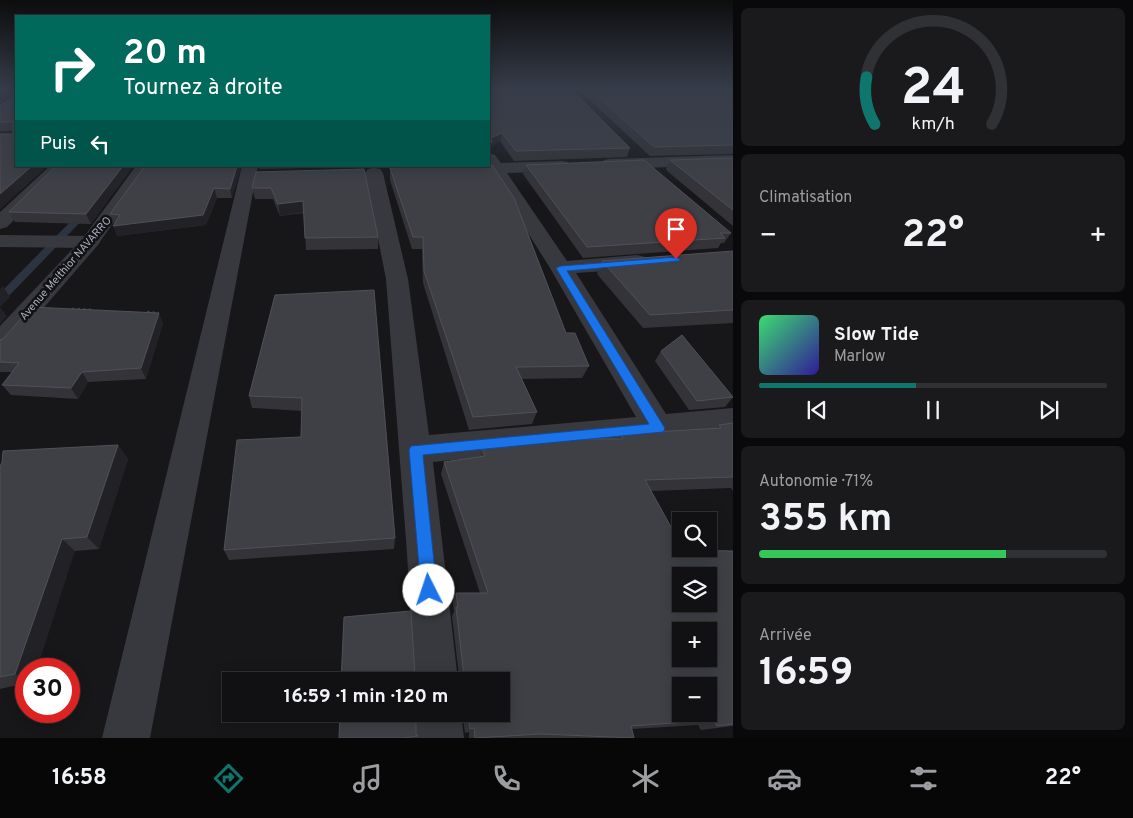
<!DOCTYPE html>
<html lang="fr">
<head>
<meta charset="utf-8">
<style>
	body { margin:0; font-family:Overpass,sans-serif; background:#1a1a1d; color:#f1f3f6; height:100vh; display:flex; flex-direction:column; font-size:19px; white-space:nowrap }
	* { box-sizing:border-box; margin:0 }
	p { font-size:16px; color:#9c9da0 }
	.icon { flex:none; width:28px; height:28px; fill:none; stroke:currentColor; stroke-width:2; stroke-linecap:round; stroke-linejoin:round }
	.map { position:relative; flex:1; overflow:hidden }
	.sheet { display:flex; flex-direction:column; gap:8px; padding:8px; background:#09090b; width:400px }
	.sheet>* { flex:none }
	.guide { position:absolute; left:15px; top:15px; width:475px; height:152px; border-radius:0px; box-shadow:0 2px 12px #0003,0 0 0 1px #303134; background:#00695c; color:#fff; overflow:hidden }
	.tools { position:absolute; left:672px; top:512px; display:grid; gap:10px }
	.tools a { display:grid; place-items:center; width:45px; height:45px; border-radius:0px; background:#111114; box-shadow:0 2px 12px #0003,0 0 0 1px #303134; font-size:25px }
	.speed { position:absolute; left:15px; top:658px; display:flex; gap:10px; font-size:25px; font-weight:700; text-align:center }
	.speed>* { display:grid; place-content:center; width:65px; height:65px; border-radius:50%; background:#111114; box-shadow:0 2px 12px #0003,0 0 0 1px #303134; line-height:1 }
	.speed .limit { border:8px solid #d22; background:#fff; color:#111 }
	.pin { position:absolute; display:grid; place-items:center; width:42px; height:42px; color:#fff; margin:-51px -21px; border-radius:50% 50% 50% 0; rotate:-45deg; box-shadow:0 0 5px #0007 }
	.pin .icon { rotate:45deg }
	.me { position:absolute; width:55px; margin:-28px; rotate:356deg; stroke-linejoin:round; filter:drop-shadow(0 0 4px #0008) }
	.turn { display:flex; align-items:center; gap:18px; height:105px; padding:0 25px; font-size:22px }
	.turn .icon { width:65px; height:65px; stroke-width:2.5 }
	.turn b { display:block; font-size:35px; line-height:42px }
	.then { display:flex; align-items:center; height:48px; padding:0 25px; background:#0003; gap:10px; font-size:19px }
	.big { font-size:38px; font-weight:700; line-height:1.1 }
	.sheet .card { flex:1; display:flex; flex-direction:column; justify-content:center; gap:8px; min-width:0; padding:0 18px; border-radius:8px; background:#1a1a1d }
	.sheet .dial { align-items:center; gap:0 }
	.dial svg { height:130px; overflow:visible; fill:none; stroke:#303134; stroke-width:7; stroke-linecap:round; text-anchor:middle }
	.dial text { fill:#f1f3f6; stroke:none }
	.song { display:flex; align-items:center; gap:15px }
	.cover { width:60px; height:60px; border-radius:8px; background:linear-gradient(135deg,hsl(140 70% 55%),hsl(250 70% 35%)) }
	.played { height:5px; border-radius:2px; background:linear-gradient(90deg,#0f766e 45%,#303134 45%) }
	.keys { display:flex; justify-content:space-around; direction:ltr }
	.heat { display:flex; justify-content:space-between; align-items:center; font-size:28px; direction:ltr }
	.charge { height:8px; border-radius:4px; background:linear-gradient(90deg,#34c759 71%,#303134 0) }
	.trip { position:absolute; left:222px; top:672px; width:288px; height:50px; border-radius:0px; background:#111114; box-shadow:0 2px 12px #0003,0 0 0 1px #303134; font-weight:700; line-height:50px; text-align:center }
	.menu { display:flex; height:80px; justify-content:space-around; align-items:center; background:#070708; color:#9c9da0 }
	.menu .icon { width:35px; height:35px }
	.menu .active { color:#0f766e }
	.menu b { font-size:22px; color:#f1f3f6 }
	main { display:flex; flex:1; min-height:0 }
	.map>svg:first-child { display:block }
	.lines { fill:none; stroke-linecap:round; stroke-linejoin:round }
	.stream { fill:#2c353f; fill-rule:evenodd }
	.path { stroke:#3e4046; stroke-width:2.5; stroke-dasharray:2.5 3; stroke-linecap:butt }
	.minor { fill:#38393f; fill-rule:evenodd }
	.tertiary { fill:#38393f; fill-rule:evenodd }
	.wall { fill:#333338 }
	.shaded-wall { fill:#222226 }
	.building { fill:#3f4046; stroke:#505158; fill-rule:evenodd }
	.route { fill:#1a73e8; stroke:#114b97 }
	.labels { text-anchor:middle; stroke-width:5; stroke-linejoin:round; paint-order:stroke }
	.far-street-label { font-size:11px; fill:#a8adba; stroke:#121215 }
</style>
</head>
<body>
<main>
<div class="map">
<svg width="733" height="738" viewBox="0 0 733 738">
	<rect width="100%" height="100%" fill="#17171a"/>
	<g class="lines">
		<path class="stream" d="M86,208L89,209V213L4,301L0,302V293L83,209Z"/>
		<path class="path" d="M72,309L94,310
			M147,312L159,313"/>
		<path class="minor" d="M489,153L495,155L501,163L562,161L568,162L570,166L568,170L562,171L507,173L567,261L637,255L645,257L648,262L645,267L637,269L576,273L666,414L733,408V432L668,439L659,442L654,440L433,462L458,681H414L407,553L386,279L365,173L368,169L374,168L380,169L383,173L408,279L429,435L636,417L550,268L491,174H451L449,170L452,166H489Z
			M733,155V165L610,169L604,168L602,164L604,160L610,159Z
			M50,166H68L7,227L0,229V212Z
			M242,166H258L150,738H102Z
			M0,235L90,236L97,238L100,242L97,246L90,248L0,247Z
			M415,714H461L464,738H416Z"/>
		<path class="tertiary" d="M136,166H153L97,246L9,348L0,351V326L83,238Z"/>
	</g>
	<path class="wall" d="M0,89H16V166H47L0,209L13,131H0V105L13,98V95L0,102Z
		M489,89L630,148L627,157L514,161L500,141L491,147L490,151L489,152V155Z
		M578,89H733V154L650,156Z
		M733,158V226L666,170L670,160Z
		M526,165L731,233L724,243H721L718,248L583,258L523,174Z
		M56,166H133L91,224L15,222L9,212Z
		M241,166L232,198H217L206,225L117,236L114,224L110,214Z
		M259,166H391L260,169Z
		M390,168L566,333L589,366L582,378L522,379L537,412L532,424L469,430L423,283L422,249H412L390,180Z
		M256,172L378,237V249L306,250L304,213L280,216L273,199H255L252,188Z
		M733,251V323L643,328L597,274L602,261Z
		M275,295L395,538L394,549L229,560L224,550L301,437L302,411L252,408L249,396Z
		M163,323L146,379L88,382L78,399L11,395L2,385L12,372H0V340Z
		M661,351L733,397L725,407L689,410L655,361Z
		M733,423V491L731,488L651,491L684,550L733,551V726L701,730L698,725L632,729L633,738H469V732L465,733L462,714H501L415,676H459L452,616L454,612L453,602L456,593H480L441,474L444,462L480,456L482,448L617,439L620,434L716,428L719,425Z
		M118,445L128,459L99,549L75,551L26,669V683L0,689V467Z
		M416,734L418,736L417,738H339Z"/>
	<path class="shaded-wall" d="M4,89H14L16,93L0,102V92Z
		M502,133L500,141L491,147L490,151L489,152V144L490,143L491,138Z
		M32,166H47L0,209V194Z
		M123,166H133L91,224L86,214Z
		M237,166H241L232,198L230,189Z
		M214,188L217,198L206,225L117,236L113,226Z
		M303,201L304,212L280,216L278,204Z
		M3,286L10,297L0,307L7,316L0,324V289Z
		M159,313L163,323L146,379L141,368Z
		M82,372L88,382L78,399L71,388Z
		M118,445L128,459L99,549L87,537Z
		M62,539L75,551L37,669H26V679L15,674Z"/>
	<path class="building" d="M13,89H16V166H32L0,194V134H13V122H0V105L13,98Z
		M489,89H571L630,148L516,151L502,133L491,138L490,136L492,142L489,144V155Z
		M589,89H733V145L654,147Z
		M733,158V210L670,160Z
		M644,160L731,233H720L725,238L587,247L526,165Z
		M489,165H492L514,198L566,333H575L589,366L516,367L537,412L473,417L424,271L423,237H413L390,168L449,166H489Z
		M56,166H123L86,214L9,212Z
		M145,166H237L230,189L214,188L203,215L113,226L120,215L110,214Z
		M364,169L378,237L305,238L303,201L278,204L271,188H252L256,172Z
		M733,251V310L650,315L602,261Z
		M374,290L395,538L224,550L237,440L301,437L302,398L249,396L275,295Z
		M31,307L159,313L141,368L82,372L71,388L2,385L19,363L0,362V340L3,339Z
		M682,335L733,397L697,401L661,351Z
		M733,423V477L645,480L681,545V549H683L684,550L733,551V724L717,726L714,720L631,726L634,738L541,734L475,738L474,728L470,729L468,714H501V681H341L344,617L411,611L415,676H464L456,607H458L456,593H488L444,462L485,456L482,448L565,439H623L620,434L721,428L719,425ZM681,576H709V604H681ZM681,631H709V659H681ZM681,686H709V714H681Z
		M118,445L87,537L62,539L15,674L0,677V467L2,462L3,451Z
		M340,714H416V734L418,736L404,738H339Z"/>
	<linearGradient id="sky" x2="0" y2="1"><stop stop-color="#0d0d0e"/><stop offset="0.46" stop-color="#363c49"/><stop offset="1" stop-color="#363c49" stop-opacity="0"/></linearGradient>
	<rect width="733" height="193" fill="url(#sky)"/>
	<path class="route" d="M676,257L680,259L679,261L567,271L663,425L665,429L663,432L423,455L437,590L435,595L429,598L423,595L421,590L409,450L411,446L649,424L556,268L561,266Z"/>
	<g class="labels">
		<g class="far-street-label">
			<text transform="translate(65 268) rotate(-49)" y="4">Avenue Melthior NAVARRO</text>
		</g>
	</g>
</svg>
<div class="tools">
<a><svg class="icon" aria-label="search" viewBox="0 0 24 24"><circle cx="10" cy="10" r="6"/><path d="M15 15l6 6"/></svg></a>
<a><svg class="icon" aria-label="layers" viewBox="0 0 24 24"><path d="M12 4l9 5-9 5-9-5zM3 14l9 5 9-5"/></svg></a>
<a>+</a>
<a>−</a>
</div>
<div class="speed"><div class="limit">30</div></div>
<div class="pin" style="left:676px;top:259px;background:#d93025"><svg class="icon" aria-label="arrive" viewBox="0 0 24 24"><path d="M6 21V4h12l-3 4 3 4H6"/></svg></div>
<svg class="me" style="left:429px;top:590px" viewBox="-20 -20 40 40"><circle r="19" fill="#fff"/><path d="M0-13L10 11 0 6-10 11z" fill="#1a73e8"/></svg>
<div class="trip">16:59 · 1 min · 120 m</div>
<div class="guide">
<div class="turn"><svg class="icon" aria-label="right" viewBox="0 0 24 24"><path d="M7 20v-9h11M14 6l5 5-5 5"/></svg><div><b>20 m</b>Tournez à droite</div></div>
<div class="then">Puis<svg class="icon" aria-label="left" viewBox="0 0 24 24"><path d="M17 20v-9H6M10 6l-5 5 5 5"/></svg></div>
</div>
</div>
<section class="sheet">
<div class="card dial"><svg viewBox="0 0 100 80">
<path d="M14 69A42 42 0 1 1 86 69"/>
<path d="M14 69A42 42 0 0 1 9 40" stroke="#0f766e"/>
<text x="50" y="56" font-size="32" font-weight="700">24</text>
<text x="50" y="72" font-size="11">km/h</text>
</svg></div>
<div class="card"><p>Climatisation</p>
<div class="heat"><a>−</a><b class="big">22°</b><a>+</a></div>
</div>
<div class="card">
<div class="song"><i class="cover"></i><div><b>Slow Tide</b><p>Marlow</p></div></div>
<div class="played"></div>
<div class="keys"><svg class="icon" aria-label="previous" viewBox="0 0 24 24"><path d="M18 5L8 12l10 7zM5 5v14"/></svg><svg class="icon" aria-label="pause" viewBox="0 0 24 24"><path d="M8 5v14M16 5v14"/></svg><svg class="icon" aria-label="next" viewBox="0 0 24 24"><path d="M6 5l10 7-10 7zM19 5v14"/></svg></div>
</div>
<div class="card"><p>Autonomie · 71%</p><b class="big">355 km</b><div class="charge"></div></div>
<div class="card"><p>Arrivée</p><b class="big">16:59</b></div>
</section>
</main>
<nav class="menu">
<b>16:58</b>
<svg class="icon active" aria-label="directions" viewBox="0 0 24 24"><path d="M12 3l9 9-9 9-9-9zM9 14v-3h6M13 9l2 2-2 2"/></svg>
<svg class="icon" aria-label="music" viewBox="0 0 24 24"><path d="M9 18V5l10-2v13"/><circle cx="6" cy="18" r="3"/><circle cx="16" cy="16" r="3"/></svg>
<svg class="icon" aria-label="phone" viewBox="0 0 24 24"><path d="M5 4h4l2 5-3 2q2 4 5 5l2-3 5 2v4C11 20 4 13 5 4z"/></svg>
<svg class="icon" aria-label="climate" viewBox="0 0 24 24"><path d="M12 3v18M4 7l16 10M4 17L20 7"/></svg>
<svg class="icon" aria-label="car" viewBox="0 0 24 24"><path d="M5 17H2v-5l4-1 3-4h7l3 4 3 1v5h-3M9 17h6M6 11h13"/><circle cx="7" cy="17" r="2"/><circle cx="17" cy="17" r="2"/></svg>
<svg class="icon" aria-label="filters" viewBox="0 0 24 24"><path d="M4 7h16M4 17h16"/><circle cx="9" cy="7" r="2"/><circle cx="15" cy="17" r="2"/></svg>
<b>22°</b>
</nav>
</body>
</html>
